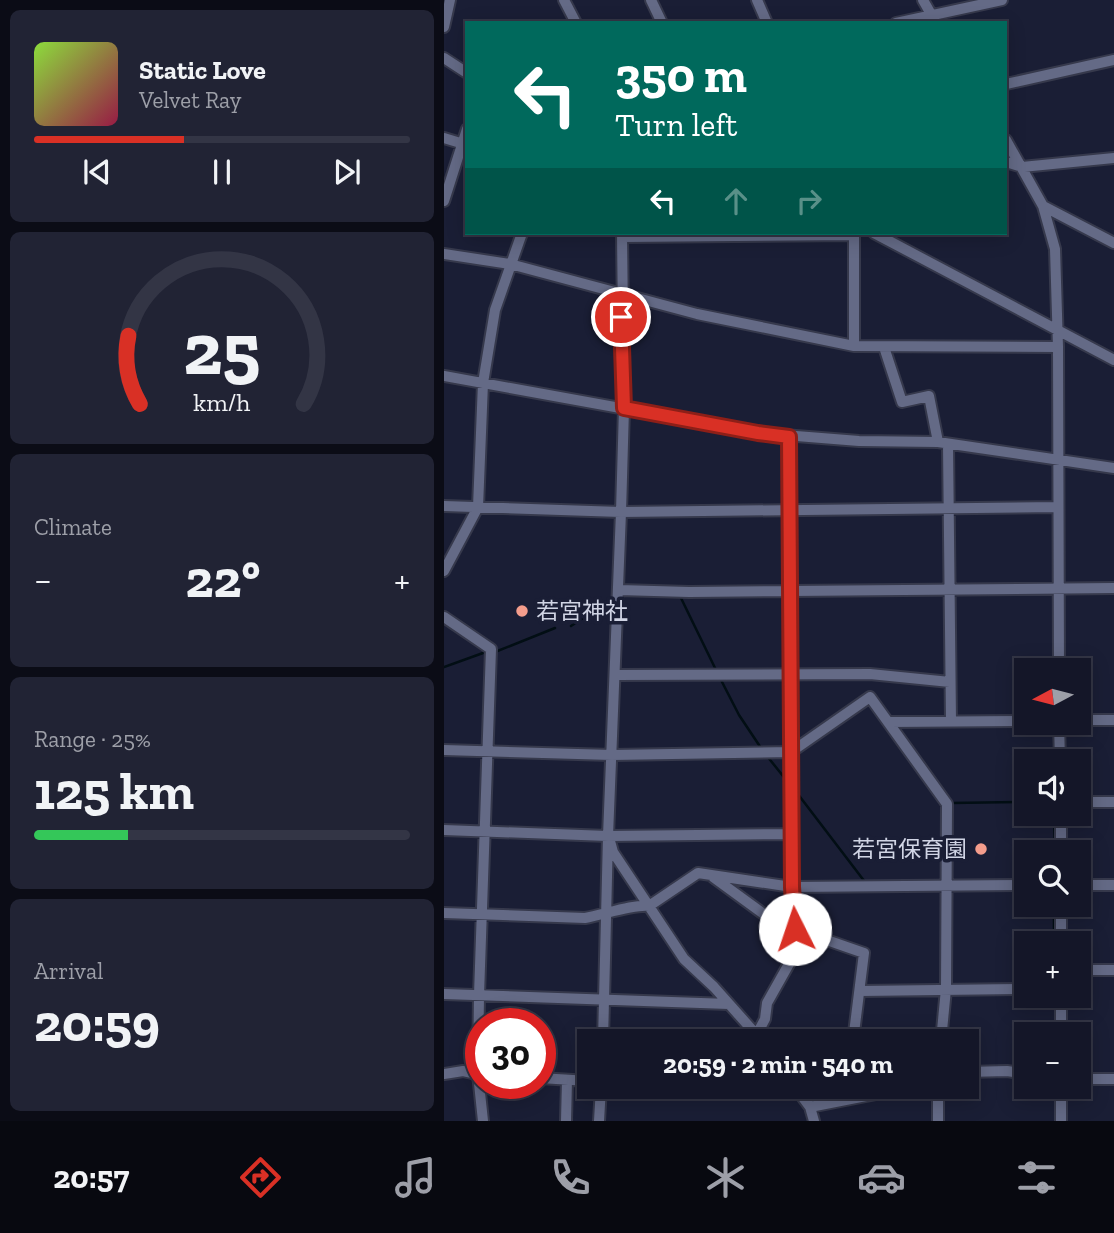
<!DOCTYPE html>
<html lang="en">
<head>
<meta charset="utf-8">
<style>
	body { margin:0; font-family:"Zilla Slab","Noto Sans JP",serif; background:#212334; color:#f1f3f6; height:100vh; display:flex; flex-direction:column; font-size:26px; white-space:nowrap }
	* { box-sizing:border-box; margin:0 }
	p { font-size:23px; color:#9d9fa8 }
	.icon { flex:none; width:38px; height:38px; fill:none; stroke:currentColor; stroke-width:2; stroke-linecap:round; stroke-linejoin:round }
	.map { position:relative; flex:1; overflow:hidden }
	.sheet { display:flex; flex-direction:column; gap:10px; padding:10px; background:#0b0c16; width:444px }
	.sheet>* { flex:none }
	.banner { position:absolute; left:21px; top:21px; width:542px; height:214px; border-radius:0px; box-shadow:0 4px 18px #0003,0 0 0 2px #333545; background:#00695c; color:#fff; overflow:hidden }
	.needle { width:46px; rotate:263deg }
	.controls { position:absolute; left:570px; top:658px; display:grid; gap:14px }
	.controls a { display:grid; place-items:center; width:77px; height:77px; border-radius:0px; background:#141628; box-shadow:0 4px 18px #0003,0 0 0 2px #333545; font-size:35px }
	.speed { position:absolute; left:21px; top:1008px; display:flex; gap:14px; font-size:35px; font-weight:700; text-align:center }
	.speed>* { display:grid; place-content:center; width:91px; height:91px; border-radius:50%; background:#141628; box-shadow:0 4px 18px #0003,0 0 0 2px #333545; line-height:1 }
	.speed .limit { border:10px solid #d22; background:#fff; color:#111 }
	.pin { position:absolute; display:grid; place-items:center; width:60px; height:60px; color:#fff; margin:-30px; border:4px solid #fff; border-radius:50%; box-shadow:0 2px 7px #0007 }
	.me { position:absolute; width:77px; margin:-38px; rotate:356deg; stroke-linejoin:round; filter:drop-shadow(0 0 5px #0008) }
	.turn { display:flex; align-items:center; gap:24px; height:147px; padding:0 35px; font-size:32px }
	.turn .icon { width:91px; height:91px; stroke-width:2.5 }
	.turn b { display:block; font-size:49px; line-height:60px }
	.lanes { display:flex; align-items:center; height:66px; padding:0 35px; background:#0003; justify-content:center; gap:35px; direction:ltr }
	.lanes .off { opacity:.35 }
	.big { font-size:52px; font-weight:700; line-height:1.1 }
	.sheet .card { flex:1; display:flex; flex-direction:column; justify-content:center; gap:10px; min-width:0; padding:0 24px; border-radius:10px; background:#212334 }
	.sheet .dial { align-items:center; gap:0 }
	.dial svg { height:182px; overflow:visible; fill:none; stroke:#333545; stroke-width:7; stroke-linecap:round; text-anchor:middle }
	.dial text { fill:#f1f3f6; stroke:none }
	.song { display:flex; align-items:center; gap:21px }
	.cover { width:84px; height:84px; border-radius:10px; background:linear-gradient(135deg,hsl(90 70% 55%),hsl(340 70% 35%)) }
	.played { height:7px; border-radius:4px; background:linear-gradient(90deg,#d93025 40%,#333545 40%) }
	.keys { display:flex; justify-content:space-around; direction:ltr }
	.heat { display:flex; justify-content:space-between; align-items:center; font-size:38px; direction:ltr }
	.charge { height:10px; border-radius:5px; background:linear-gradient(90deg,#34c759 25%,#333545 0) }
	.trip { position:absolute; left:133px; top:1029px; width:402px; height:70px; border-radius:0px; background:#141628; box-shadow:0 4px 18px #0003,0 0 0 2px #333545; font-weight:700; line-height:70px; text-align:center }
	.menu { display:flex; height:112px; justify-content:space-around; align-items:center; background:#080910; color:#9d9fa8 }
	.menu .icon { width:49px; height:49px }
	.menu .active { color:#d93025 }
	.menu b { font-size:32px; color:#f1f3f6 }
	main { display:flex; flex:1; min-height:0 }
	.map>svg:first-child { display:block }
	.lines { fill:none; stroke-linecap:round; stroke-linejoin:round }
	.stream { stroke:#020e14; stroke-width:2.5 }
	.minor-casing { stroke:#36394c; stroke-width:14 }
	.minor { stroke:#646a86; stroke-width:10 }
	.route-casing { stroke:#8d1f18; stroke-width:18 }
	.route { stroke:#d93025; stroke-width:12 }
	.poi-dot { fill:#f49d8c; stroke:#1a1e35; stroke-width:2.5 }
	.labels { text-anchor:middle; stroke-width:7; stroke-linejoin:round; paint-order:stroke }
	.poi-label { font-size:23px; fill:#d0d4e4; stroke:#1a1e35; text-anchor:start }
</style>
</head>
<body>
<main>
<section class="sheet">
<div class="card">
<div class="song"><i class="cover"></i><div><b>Static Love</b><p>Velvet Ray</p></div></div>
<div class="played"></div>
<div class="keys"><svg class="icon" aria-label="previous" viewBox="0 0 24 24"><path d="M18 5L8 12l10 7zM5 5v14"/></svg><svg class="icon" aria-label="pause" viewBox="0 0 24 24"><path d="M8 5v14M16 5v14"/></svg><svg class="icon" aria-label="next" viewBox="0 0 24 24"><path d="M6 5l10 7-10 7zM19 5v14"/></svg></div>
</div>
<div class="card dial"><svg viewBox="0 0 100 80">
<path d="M14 69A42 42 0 1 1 86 69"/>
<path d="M14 69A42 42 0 0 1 9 39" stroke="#d93025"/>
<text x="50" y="56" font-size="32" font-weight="700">25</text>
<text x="50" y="72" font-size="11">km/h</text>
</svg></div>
<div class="card"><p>Climate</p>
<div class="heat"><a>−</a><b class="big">22°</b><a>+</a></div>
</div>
<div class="card"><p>Range · 25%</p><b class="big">125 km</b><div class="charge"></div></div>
<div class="card"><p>Arrival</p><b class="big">20:59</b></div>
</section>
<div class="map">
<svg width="670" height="1121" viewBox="0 0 670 1121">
	<rect width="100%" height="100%" fill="#1a1e35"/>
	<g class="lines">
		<path class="stream" d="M236,596L272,670
			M127,626L162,603
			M51,652L111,628
			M0,667L39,653
			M276,678L295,715L317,748
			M323,756L343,781
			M350,789L421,882H424
			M507,803L583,802
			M610,814L611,852
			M610,905V943"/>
		<defs>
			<path id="minor" d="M120,0L132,23
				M207,0L218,23
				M313,0L323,23
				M479,0L492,23
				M452,23L558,0
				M0,27L6,0
				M0,58L23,73
				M562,84L670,60
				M0,138L23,145
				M562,140L599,206L611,249L614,347L615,670
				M562,162L578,167L670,158
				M0,201L23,129
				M599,206L670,243
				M430,233L670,360
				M178,237L410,235L411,233
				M0,254L66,264L253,314L410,346L614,347
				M410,346V235
				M440,347L458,402L485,396L494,442
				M0,376L314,433L415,441L494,442L670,468
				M345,437L348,887L351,929
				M504,444L507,721
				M0,506L177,512L614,507
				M0,571L34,507L39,383L51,310L78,233
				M175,590L245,592L670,588
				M0,617L47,649L35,995L34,1074L39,1121
				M171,675L426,674L506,682
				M635,720H670
				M445,722L583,721
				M615,723L616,761
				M0,750L168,755L347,752L426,697L503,804L502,989L497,1041
				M635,802H670
				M0,830L164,836L347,834
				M166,841L169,852L240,959L270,987L318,1041
				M617,852V814
				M269,877L321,915L351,929L420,953L409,1041
				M635,885H670
				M617,905V943
				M0,913L141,918C159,915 189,904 205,906L254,873L348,887L583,885
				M635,970H670
				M416,991L583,989
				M0,994L285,1004
				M617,996V1034
				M313,1034L321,1019L323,1003L359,939L360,932
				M159,1041L164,836L177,512L180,408L178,233
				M523,1072L563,1071L583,1074
				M0,1074L19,1071L37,1075
				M96,1078L145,1081
				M635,1079H670
				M351,1087L366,1107L370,1121
				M617,1087V1121
				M366,1107L468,1087
				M122,1121L123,1080
				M155,1121L157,1087
				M494,1121V1087"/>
		</defs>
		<use href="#minor" class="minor-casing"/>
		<use href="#minor" class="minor"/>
	</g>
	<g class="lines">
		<defs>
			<path id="route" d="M177,317L180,408L314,433L345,437L348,887L351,929"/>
		</defs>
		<use href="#route" class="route-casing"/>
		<use href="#route" class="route"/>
	</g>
	<g class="poi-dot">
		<circle cx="78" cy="611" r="7"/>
		<circle cx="537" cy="849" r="7"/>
	</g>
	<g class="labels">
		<g class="poi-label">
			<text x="92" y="619">若宮神社</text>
			<text x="523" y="857" text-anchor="end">若宮保育園</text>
		</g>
	</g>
</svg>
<div class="controls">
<a><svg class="needle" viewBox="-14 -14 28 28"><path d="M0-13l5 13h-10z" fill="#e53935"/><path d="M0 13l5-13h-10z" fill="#9d9fa8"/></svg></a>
<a><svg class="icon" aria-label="sound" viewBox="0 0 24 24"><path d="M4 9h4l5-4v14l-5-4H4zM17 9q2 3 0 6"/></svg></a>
<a><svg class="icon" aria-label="search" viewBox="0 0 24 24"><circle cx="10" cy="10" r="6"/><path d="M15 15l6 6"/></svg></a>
<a>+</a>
<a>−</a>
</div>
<div class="speed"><div class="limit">30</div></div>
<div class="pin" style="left:177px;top:317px;background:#d93025"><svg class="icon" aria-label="arrive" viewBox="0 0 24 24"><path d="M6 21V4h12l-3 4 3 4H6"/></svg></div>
<svg class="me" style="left:351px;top:929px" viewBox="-20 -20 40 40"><circle r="19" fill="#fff"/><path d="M0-13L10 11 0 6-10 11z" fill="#d93025"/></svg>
<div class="trip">20:59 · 2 min · 540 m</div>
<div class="banner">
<div class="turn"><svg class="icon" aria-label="left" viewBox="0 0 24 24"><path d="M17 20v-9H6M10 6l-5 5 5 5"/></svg><div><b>350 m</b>Turn left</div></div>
<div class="lanes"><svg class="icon" aria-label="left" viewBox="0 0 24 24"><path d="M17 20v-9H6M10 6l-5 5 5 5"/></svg><svg class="icon off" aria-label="ahead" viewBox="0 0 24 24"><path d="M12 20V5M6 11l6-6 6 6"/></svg><svg class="icon off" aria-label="right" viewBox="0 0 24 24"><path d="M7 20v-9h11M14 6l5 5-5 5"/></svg></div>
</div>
</div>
</main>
<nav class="menu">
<b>20:57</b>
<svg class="icon active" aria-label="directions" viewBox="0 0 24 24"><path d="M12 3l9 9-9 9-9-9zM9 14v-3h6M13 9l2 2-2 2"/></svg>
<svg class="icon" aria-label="music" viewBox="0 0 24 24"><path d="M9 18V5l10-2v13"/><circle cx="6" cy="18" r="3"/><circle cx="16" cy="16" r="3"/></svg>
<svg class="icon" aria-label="phone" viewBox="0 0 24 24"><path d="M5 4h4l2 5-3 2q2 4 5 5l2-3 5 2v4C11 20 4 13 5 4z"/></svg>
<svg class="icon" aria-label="climate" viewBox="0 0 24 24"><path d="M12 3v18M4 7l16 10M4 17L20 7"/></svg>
<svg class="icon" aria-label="car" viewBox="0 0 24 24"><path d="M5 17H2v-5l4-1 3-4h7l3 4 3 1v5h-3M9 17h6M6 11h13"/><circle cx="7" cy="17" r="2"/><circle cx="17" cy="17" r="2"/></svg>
<svg class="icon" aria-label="filters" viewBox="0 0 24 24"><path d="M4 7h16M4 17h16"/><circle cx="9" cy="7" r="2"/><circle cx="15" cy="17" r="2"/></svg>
</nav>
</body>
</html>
